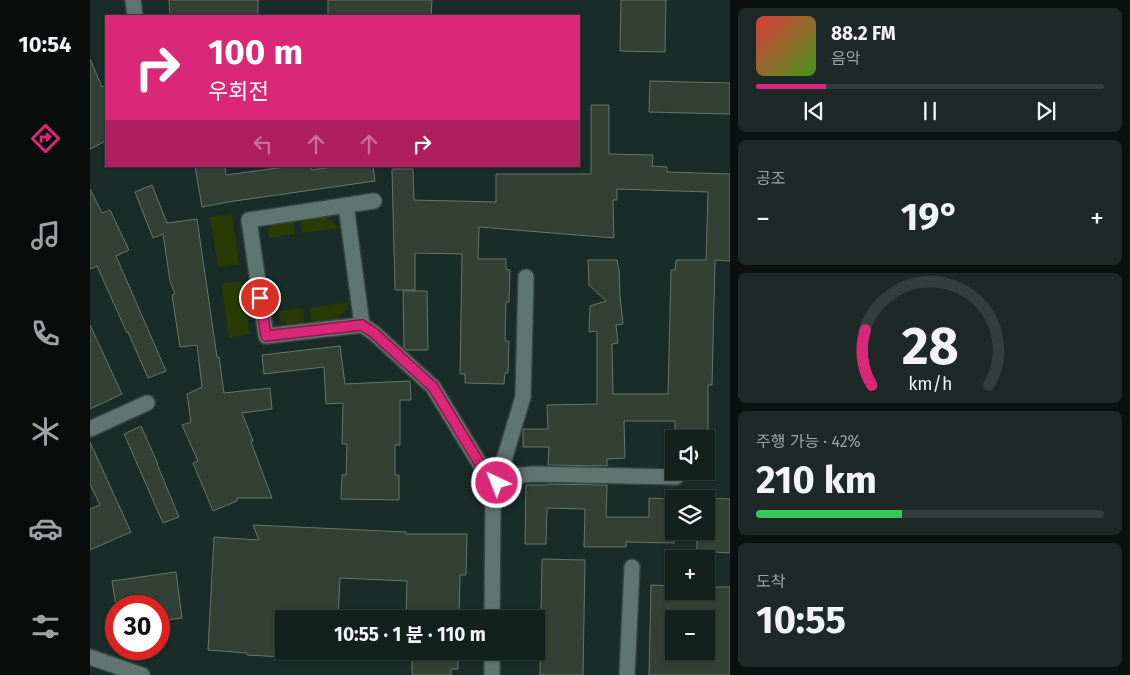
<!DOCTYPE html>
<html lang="ko">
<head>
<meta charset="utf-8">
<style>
	body { margin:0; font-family:"Fira Sans","Noto Sans KR",sans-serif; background:#1c2926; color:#f1f3f6; height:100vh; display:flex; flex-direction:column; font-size:19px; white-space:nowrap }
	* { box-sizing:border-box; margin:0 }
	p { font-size:16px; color:#9da3a4 }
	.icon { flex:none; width:28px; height:28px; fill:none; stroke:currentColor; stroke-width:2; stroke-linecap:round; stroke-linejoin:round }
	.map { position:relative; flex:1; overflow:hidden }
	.sheet { display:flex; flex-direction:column; gap:8px; padding:8px; background:#0a1210; width:400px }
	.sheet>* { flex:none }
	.banner { position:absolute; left:15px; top:15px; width:475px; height:152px; border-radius:0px; box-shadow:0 1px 4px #0004,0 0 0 1px #323e3b; background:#db2777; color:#fff; overflow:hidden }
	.tools { position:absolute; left:575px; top:430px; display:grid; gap:10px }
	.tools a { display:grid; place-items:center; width:50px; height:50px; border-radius:0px; background:#13211d; box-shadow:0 1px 4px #0004,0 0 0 1px #323e3b; font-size:25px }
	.speed { position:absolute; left:15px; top:595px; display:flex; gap:10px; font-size:25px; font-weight:700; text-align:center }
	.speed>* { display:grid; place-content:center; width:65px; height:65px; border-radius:50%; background:#13211d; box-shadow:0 1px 4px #0004,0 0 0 1px #323e3b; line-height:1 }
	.speed .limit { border:8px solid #d22; background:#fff; color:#111 }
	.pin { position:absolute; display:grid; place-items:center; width:42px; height:42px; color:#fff; margin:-21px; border:2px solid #fff; border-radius:50%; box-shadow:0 1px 5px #0007 }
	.me { position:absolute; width:55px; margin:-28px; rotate:317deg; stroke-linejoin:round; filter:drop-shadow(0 0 4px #0008) }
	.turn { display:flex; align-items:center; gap:18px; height:105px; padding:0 20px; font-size:22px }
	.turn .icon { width:65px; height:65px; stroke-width:2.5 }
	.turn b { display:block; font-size:35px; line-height:42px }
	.lanes { display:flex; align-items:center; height:48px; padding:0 20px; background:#0003; justify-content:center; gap:25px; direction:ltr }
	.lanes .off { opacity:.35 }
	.big { font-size:38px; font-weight:700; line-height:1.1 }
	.sheet .tile { flex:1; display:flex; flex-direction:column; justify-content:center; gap:8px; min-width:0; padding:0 18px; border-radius:8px; background:#1c2926 }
	.sheet .dial { align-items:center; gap:0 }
	.dial svg { height:130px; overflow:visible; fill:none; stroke:#323e3b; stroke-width:7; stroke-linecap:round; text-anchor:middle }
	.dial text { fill:#f1f3f6; stroke:none }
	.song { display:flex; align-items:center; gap:15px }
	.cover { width:60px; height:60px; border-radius:8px; background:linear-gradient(135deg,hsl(0 70% 55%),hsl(100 70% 35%)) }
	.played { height:5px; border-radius:2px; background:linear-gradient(90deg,#db2777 20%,#323e3b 20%) }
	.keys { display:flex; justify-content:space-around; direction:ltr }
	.heat { display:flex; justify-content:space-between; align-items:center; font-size:28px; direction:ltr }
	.charge { height:8px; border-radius:4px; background:linear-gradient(90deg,#34c759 42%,#323e3b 0) }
	.trip { position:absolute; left:185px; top:610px; width:270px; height:50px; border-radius:0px; background:#13211d; box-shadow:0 1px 4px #0004,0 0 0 1px #323e3b; font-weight:700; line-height:50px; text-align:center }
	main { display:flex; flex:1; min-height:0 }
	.tabs { display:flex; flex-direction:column; width:90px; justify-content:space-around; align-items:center; background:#080d0c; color:#9da3a4 }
	.tabs .icon { width:35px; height:35px }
	.tabs .active { color:#db2777 }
	.tabs b { font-size:22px; color:#f1f3f6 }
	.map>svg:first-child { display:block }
	.green { fill:#283b04 }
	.building { fill:#324035; stroke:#667669; fill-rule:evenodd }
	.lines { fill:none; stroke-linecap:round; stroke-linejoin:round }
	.minor-casing { stroke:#364642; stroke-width:18 }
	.minor { stroke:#60756f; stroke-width:15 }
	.route-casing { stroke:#8e194d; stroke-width:12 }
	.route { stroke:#db2777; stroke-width:9 }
</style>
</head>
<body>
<main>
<nav class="tabs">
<b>10:54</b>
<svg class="icon active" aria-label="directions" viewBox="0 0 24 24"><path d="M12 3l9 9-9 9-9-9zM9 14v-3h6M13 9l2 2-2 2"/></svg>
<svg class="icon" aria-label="music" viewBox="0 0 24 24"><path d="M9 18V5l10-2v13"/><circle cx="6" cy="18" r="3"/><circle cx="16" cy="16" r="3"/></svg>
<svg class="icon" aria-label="phone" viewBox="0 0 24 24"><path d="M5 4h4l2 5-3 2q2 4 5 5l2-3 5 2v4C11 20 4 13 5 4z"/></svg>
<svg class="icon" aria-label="climate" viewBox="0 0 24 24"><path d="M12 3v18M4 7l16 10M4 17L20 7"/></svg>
<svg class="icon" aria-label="car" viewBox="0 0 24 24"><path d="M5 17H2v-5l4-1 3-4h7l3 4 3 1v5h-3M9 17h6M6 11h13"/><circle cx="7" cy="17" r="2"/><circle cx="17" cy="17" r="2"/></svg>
<svg class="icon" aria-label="filters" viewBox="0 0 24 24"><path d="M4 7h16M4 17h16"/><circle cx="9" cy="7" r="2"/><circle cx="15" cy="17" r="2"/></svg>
</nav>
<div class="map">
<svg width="640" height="675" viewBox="0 0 640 675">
	<rect width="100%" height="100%" fill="#192c27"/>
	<path class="green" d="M142,214L149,264L128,267L120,217Z
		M233,217L237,218L250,228L212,233L210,220Z
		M203,221L205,234L179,238L178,230L184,223Z
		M152,281L160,334L139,338L131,284Z
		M259,302L258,309L244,322L222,325L219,308Z
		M213,308L215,326L197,328L196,322L191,323L189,311Z"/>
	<path class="building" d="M79,0H168V16H80Z
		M238,0H342L341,16H238Z
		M531,0H576L575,52L530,51Z
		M0,59L12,87L16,85V141L0,149Z
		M560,81L640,83V114L559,112Z
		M501,105H519V154L563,155L562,166L577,167V172L640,174V261L625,260L622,385H618V439H585V421H534L535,458L517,459V466L458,465L459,447H433V429H458L457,405L507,404V331L499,332L500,306L516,301L499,285L498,260H527L529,270L530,296L533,324L526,325L528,343L522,344L523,394H578L581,270H585L586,260H616L618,192L527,189V200H523L524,238L389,227L388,259H416V269L420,270L419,302H416L415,341H419L418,373H415L414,384L375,383V374H370L372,254L325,253V290H305L302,169H323L324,200L406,202V174H501Z
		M105,166H135L136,175L202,166H220L221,170L250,166H283L285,181L138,202L112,207Z
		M62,185L77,223L107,219L127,357H129L134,393L180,388L182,409L152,413L163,441L161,442L182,498H147V501L123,511L103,463L108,461L92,425L101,422L97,394L112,387L107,345L90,347L82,295L85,294L80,281L73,234L63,238L45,192Z
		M0,189L12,213L20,210L39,250L26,256L76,371L58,378L38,332L37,333L7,266L0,269Z
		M313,291H337L338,350H317L314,348Z
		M0,325L32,394L0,409Z
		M250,346L255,384L320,381L321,400H310V445H305V475H309V500L251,499L252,475H256L257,444H252L253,403L236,404L234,367L174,374L172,355Z
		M51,426L68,464H67L89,517L73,523L34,434Z
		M0,442L41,532L0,550V509L10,505L0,484Z
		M458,484L517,485L516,517H559V498L584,499V543L536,542V547H494L495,509L457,508L456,544H435L436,485H458Z
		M616,498L640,499V553L607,551V531H616Z
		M163,525L316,532V534H377L376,575H370L369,619H316L317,581L250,578L248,619H194V657L157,655V653L118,650L124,537L169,540Z
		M452,559L495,560L493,675H450Z
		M86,572L92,618L69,621V606H26L22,581Z
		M561,585L584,586V591H616V587H640V675H559ZM584,619H616V651H584Z
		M322,651H368V669H361V675H322Z"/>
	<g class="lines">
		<defs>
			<path id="minor" d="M43,0L45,16
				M284,201L159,220L176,336L272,325L284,333L343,387L396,474L407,483L433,397L436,277
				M256,205L272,325
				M0,429L57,403
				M402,619L403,498L407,483L422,476L443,474L586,477
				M0,657L52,675
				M402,675V651
				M537,675L542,567"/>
		</defs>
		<use href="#minor" class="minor-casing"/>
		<use href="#minor" class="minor"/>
	</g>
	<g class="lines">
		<defs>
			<path id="route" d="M170,298L176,336L272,325L284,333L343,387L396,474L407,483"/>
		</defs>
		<use href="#route" class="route-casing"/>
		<use href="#route" class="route"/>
	</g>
</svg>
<div class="tools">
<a><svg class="icon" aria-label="sound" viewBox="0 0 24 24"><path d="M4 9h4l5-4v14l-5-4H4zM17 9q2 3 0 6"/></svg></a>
<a><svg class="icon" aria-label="layers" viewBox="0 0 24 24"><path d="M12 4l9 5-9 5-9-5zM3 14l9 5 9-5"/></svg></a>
<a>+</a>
<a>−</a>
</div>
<div class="speed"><div class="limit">30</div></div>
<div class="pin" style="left:170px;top:298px;background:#d93025"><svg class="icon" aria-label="arrive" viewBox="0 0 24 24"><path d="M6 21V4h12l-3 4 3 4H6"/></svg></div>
<svg class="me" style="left:407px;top:483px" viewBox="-20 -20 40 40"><circle r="17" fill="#db2777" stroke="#fff" stroke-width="3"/><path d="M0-11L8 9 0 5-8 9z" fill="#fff"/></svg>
<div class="trip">10:55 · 1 분 · 110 m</div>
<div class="banner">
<div class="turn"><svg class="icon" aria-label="right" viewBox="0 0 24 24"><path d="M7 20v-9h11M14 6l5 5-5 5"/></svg><div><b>100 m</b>우회전</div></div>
<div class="lanes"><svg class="icon off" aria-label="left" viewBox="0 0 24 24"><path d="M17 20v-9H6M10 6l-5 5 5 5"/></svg><svg class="icon off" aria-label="ahead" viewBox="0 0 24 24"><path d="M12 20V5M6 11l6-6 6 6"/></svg><svg class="icon off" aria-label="ahead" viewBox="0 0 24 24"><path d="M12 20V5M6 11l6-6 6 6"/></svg><svg class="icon" aria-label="right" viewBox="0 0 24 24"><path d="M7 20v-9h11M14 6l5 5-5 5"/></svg></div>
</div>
</div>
<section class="sheet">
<div class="tile">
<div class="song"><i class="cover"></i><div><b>88.2 FM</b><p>음악</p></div></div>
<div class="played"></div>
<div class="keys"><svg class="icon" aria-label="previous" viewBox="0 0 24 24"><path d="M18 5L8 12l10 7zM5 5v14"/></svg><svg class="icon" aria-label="pause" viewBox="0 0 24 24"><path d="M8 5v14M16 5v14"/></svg><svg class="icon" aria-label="next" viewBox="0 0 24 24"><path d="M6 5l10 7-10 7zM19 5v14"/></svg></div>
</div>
<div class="tile"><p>공조</p>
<div class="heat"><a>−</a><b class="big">19°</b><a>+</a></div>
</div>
<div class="tile dial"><svg viewBox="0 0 100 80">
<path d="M14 69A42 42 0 1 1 86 69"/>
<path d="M14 69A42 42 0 0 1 10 35" stroke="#db2777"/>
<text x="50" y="56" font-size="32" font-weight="700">28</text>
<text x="50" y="72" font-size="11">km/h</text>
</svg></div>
<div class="tile"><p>주행 가능 · 42%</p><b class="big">210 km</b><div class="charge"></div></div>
<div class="tile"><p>도착</p><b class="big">10:55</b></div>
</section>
</main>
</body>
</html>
